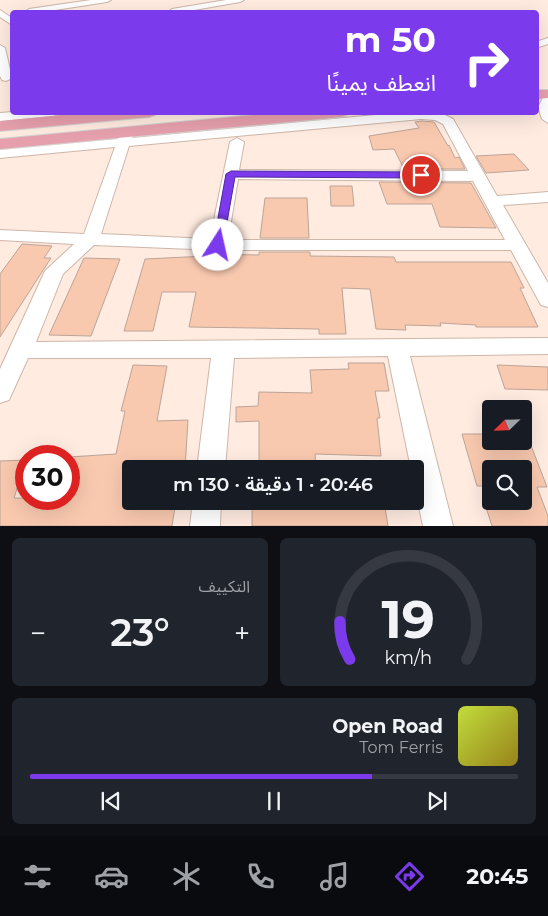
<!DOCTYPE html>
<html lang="ar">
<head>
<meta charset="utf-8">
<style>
	body { margin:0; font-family:Montserrat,"Noto Sans Arabic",sans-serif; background:#20242c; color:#f1f3f6; direction:rtl; height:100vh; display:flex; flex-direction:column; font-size:19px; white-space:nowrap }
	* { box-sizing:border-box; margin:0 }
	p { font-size:16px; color:#9ea1a6 }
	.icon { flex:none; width:28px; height:28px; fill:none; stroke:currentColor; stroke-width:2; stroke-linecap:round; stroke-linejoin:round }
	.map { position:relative; height:526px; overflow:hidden; direction:ltr }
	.panel { display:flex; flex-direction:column; gap:12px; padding:12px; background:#0d0f14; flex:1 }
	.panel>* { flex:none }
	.top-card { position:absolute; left:10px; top:10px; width:529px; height:105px; border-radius:5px; box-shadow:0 5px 20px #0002; direction:rtl; background:#7c3aed; color:#fff; overflow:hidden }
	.needle { width:32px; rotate:247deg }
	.buttons { position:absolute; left:482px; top:400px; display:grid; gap:10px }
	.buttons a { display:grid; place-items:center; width:50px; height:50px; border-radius:5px; background:#171b24; box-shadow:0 5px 20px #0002; font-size:25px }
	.speed { position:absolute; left:15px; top:445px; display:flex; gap:10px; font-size:25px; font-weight:700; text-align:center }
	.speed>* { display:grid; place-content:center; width:65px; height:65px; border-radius:50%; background:#171b24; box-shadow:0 5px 20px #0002; line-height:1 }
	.speed .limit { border:8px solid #d22; background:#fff; color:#111 }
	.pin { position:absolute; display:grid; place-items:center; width:42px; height:42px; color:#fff; margin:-21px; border:2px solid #fff; border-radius:50%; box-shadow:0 1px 5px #0007 }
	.me { position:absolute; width:55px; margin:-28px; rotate:10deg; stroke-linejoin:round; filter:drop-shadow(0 0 4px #0008) }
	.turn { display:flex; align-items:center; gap:18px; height:105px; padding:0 20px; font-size:22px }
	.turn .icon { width:65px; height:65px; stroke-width:2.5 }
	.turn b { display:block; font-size:35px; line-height:42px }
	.big { font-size:38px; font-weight:600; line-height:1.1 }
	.panel .widget { flex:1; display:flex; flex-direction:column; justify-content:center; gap:8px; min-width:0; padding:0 18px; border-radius:8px; background:#20242c }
	.panel .dial { align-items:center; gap:0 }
	.dial svg { height:130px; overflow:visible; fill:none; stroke:#363941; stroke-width:7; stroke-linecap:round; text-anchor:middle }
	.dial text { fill:#f1f3f6; stroke:none }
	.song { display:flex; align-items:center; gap:15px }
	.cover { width:60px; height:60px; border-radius:8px; background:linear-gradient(135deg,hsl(70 70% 55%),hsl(50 70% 35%)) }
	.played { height:5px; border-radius:2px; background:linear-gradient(90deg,#7c3aed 70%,#363941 70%) }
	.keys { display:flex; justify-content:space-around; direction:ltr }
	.heat { display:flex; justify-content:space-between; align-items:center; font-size:28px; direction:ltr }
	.panel .tiles { flex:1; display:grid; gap:12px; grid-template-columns:1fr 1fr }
	.widget:last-child { grid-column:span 2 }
	.trip { position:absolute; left:122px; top:460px; width:302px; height:50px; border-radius:5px; background:#171b24; box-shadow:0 5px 20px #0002; font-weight:600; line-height:50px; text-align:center; direction:rtl }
	.dock { display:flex; height:80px; justify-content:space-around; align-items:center; background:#090b0e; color:#9ea1a6 }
	.dock .icon { width:35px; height:35px }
	.dock .current { color:#7c3aed }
	.dock b { font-size:22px; color:#f1f3f6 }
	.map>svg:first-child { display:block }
	.building { fill:#f9c9af; stroke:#bca498 }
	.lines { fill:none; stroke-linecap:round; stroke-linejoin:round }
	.minor-casing { stroke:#ceb6a9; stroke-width:2 }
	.major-casing { stroke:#d4d3d2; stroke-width:2 }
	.minor { fill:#fff; fill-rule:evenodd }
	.major { fill:#e6a0ad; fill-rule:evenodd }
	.route { fill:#7c3aed; stroke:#51269a }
</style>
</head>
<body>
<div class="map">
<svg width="548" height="526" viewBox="0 0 548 526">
	<rect width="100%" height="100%" fill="#ffebe0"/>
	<path class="building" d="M422,121L434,122L448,146L449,145L455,158L459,157L465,169H404L394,149L373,150L369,136L419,128L415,122Z
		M514,154L529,170L486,173L476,156Z
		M379,182L471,183L496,228L440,227L432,204H387Z
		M330,186H352L354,206H331Z
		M265,198H307L309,238H260Z
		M22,244L52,246L44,258H51L0,337V274Z
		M259,252H310V256L394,257L396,262H511L524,288H520L538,327H476V325L440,323L441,326L405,325L406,330L376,329L370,289L342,288L346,334H319V329L189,327L196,292H162L153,331H124L145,259L207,256V254L259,255Z
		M84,258L120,259L91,336L49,335Z
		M348,363H384L389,391H375L380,418H377L381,456L315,454L316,469H259V421L236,422V407L258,406L259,392L312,393L310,370L349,369Z
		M133,365L167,366L157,421L188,420L185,469H131V501H176L172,526H0V461L26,460L14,498L69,499V457L116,454L125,411H121Z
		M497,365L548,367V390L505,389Z
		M525,430L547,487H537L548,516V526H492L484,501H524V469H491V486H477L462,434H491V441H523L524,443Z
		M252,501H384L388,526H252Z"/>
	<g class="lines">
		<defs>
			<path id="minor" d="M91,0H111L107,2L42,12H25L29,9Z
				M226,0H244L240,2L183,12H168L172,9Z
				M0,10L12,18V25L0,17Z
				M548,38V44L536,48V42Z
				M0,45L5,48L12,78L6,81L2,80L0,76Z
				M548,95V123L542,119L538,107L544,96Z
				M12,112H60L54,116L0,121V113Z
				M407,112H439L453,119L497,196L548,192V202L503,205L548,283V307L541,305L511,250H218L94,245L63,274L36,342L548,338V354L410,356L453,526H423L416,493V469H411L388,356L234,358L225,469H197L211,358H28L9,400L0,403V369L45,271L74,244L0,240V230L84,234L115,147L0,158V150L118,139L122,130L127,129L134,133L132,138ZM421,119L435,120L443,124L468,171L239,170L244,142L237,138L230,142L210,239L101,234L129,146ZM238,179L473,181L505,240H228Z
				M193,501H221L220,526H190Z"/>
			<path id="major" d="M536,90H548V98L536,99Z
				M92,112H157L155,115L149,117L0,131V121Z
				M284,112H349L347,115L341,117L0,149V139Z"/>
		</defs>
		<use href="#minor" class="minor-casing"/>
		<use href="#major" class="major-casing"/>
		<use href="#minor" class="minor"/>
		<use href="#major" class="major"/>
	</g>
	<path class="route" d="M231,171L421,172L425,175L421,178L235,177L223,245L218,249L213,245L226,174Z"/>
</svg>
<div class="buttons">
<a><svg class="needle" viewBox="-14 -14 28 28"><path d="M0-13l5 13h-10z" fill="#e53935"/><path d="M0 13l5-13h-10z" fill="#9ea1a6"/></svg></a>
<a><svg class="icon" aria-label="search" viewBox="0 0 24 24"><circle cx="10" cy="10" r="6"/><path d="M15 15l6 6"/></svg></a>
</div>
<div class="speed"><div class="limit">30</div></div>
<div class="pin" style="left:421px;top:175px;background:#d93025"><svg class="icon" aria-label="arrive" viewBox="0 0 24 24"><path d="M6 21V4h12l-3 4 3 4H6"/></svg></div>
<svg class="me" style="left:218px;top:245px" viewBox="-20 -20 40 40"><circle r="19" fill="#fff"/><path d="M0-13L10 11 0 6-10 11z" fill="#7c3aed"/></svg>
<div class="trip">20:46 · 1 دقيقة · 130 m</div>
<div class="top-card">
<div class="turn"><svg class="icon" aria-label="right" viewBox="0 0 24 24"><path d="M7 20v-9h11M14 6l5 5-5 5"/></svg><div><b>50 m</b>انعطف يمينًا</div></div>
</div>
</div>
<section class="panel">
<div class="tiles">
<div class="widget dial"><svg viewBox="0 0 100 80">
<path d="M14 69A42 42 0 1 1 86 69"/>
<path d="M14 69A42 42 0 0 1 8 46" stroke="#7c3aed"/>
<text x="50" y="56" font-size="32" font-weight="700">19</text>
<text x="50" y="72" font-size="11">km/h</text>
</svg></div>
<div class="widget"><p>التكييف</p>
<div class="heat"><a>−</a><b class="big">23°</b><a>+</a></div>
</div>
<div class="widget">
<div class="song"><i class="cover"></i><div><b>Open Road</b><p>Tom Ferris</p></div></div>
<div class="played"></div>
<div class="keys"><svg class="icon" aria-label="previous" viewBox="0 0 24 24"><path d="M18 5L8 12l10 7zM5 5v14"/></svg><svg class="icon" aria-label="pause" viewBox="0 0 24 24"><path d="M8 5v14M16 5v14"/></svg><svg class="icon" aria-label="next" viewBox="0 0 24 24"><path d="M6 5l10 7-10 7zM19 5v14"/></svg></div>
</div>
</div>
</section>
<nav class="dock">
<b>20:45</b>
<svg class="icon current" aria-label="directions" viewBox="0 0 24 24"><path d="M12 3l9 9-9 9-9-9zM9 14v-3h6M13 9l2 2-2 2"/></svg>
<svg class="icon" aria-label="music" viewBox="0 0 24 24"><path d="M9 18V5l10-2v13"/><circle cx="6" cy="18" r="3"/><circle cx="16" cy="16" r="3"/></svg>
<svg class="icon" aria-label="phone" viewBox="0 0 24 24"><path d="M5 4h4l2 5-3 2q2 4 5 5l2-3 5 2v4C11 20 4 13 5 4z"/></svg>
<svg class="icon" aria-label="climate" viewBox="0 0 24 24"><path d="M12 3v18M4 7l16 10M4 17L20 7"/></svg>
<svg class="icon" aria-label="car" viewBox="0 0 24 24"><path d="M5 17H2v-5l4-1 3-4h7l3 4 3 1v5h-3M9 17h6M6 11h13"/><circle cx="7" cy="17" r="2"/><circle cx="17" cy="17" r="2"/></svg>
<svg class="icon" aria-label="filters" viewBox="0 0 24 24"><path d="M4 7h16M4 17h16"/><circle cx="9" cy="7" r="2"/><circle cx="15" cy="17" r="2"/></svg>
</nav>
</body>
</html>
